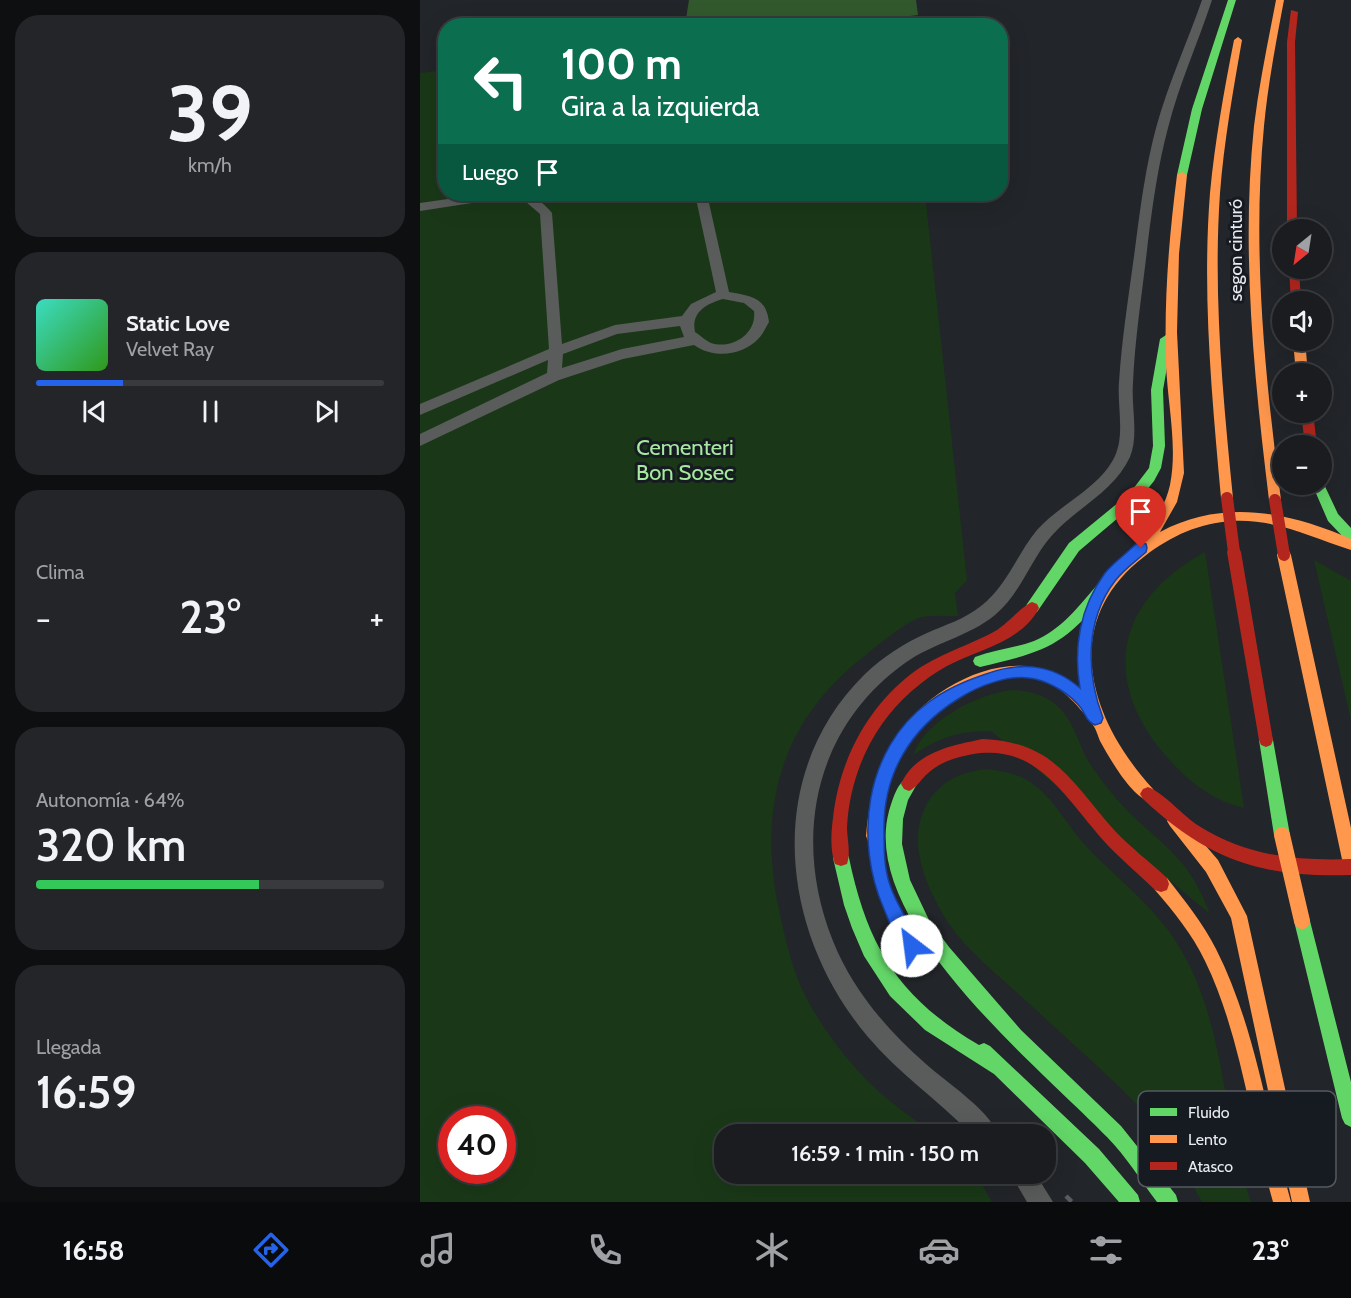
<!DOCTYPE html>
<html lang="es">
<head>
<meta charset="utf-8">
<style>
	body { margin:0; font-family:Cabin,sans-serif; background:#232528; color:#f1f3f6; height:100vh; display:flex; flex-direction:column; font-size:22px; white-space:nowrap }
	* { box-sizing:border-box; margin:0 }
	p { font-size:20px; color:#9fa1a4 }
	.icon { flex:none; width:33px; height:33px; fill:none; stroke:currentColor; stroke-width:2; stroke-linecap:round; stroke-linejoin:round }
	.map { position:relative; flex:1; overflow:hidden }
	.panel { display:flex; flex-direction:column; gap:15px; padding:15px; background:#0e0f11; width:420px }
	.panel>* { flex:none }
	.guide { position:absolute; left:18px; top:18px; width:570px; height:183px; border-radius:24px; box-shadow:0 6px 24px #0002,0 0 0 2px #383a3d; background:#0b6e4f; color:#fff; overflow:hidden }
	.needle { width:39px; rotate:210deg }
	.fabs { position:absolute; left:852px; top:219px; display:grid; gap:12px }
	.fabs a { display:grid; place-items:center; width:60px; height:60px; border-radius:50%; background:#1a1c1f; box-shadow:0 6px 24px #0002,0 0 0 2px #383a3d; font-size:30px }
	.speed { position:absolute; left:18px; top:1106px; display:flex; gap:12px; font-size:30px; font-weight:700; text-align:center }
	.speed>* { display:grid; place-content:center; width:78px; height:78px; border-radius:50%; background:#1a1c1f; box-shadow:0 6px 24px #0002,0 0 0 2px #383a3d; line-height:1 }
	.speed .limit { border:9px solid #d22; background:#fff; color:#111 }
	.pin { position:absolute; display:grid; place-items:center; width:51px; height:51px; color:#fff; margin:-62px -26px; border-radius:50% 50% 50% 0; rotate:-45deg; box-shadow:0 0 6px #0007 }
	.pin .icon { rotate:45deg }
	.me { position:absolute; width:66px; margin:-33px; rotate:330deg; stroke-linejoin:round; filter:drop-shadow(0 0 4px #0008) }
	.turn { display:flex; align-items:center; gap:21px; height:126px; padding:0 24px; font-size:27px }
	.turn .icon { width:78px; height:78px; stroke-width:2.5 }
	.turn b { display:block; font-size:42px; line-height:51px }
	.then { display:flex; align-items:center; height:57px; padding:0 24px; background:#0003; gap:12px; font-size:22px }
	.big { font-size:45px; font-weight:600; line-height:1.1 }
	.panel .card { flex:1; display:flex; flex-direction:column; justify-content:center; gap:9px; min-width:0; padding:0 21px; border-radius:24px; background:#232528 }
	.panel .dial { align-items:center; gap:0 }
	.dial b { font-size:78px; line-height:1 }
	.song { display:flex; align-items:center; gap:18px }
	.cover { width:72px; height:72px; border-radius:9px; background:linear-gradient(135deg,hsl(170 70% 55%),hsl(110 70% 35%)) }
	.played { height:6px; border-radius:3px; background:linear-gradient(90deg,#2563eb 25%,#383a3d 25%) }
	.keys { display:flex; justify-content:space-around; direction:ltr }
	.heat { display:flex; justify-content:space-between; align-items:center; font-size:33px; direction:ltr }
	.charge { height:9px; border-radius:4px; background:linear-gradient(90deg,#34c759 64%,#383a3d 0) }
	.trip { position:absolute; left:294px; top:1124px; width:342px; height:60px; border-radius:24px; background:#1a1c1f; box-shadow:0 6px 24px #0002,0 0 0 2px #383a3d; font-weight:600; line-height:60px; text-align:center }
	.tabs { display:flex; height:96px; justify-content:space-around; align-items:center; background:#0a0b0c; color:#9fa1a4 }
	.tabs .icon { width:42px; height:42px }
	.tabs .active { color:#2563eb }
	.tabs b { font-size:27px; color:#f1f3f6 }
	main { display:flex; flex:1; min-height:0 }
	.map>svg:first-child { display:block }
	.green { fill:#1a3818; fill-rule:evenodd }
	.forest { fill:#32592e }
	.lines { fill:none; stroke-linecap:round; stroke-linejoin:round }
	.path { stroke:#5a5b5d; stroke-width:4.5; stroke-dasharray:8 4; stroke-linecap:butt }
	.lane { fill:#5a5b5b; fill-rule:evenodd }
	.fast { fill:#63d668; fill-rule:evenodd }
	.slow { fill:#ff974d; fill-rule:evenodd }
	.jam { fill:#b3261e; fill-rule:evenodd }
	.slow-bridge { stroke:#ff974d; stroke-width:16 }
	.jam-bridge { stroke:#b3261e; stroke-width:12 }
	.route { fill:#2563eb; stroke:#184099; stroke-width:1.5 }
	.labels { text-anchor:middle; stroke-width:6; stroke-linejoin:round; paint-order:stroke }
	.far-street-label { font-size:18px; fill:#e8ebf0; stroke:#161b22 }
	.park-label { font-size:22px; fill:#a7e99e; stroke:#161b22 }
	.key { fill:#161b22; stroke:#555960; stroke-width:1.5 }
	.key-label { font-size:16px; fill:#e8ebf0 }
</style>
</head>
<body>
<main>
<section class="panel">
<div class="card dial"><b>39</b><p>km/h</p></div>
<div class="card">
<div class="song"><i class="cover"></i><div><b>Static Love</b><p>Velvet Ray</p></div></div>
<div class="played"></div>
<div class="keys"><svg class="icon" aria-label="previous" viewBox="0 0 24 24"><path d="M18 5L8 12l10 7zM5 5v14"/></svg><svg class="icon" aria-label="pause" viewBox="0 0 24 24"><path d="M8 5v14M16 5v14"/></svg><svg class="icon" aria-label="next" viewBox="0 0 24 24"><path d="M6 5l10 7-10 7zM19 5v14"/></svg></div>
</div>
<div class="card"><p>Clima</p>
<div class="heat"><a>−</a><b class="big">23°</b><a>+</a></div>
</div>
<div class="card"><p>Autonomía · 64%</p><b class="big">320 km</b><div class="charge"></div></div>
<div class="card"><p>Llegada</p><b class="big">16:59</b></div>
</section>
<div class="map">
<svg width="931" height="1202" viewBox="0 0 931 1202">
	<rect width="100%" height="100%" fill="#222529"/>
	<path class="green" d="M486,16L487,25L406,26Z
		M25,70L26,194H505L547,580L535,593L538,616C526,616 513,615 502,617C489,619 453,649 442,658C356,726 337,816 361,919C366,942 372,967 382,989C400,1027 433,1070 465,1097C480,1110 497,1120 511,1134H304V1173H550L561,1183L572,1202H0V73ZM32,1119H82V1170H32Z
		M785,552L824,808C791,800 768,781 746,756C679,678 697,600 785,552Z
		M894,560L931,581V720Z
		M592,690C608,691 623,694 635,704C654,719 658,744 670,764C683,783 697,801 714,817C729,832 747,845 761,862C774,877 783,896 790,914L571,731C540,730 518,738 493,755C505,721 557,694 592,690Z
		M569,769C578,771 587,772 596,775C628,786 644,822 665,845C694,876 729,902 753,937C807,1017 800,1114 831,1202H782C768,1176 743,1132 723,1111C682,1068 637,1030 594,990C572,970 546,949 530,925C509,893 487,848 504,810C516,783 540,771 569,769Z"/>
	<path class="forest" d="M269,0H496L498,15L408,26L265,25Z"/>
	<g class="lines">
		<path class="path" d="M646,1196L652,1202"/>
		<path class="lane" d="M782,0H792C778,43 759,84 748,128C738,165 733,203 728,241C723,288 715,336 713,383C711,406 719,435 710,457C695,489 663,505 639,528C612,553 603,592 575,615C548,637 513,643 485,663C394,728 372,839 413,941C432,989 467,1030 506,1064C526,1082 568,1109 578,1134H551C518,1100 478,1073 448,1037C360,933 342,775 445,674C463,657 484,643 507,633C525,625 545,619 561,606C587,586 597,554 617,530C640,504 680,488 695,456C705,434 697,405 699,382C702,335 710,288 716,241C721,203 726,165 736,128C748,84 767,43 782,0Z
			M63,194C91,194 113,189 132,213L142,344L195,325L262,316L271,304L296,292L275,194H287L309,292C331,296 346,297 349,322C346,327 343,334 339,338C323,356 293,359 274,345L203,359L139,380L0,446V434L127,373L128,360L0,415V404L129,349L120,214L106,202L78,199L0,211V203ZM303,299L324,303L334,311C337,333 313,350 291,343C286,341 280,335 275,332C271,312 286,304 303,299ZM260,326L264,337L202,349L142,368L143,354L197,334Z
			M590,1173H615L633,1202H607Z"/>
		<path class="fast" d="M808,0H816L782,109L767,175L759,177L757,175L772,109Z
			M746,335L752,339L743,390L745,446L741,468L734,481L718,501L659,551L617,612L612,614L607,612L605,608L607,604L649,543L710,493L729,468L733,446L731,390L740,339Z
			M902,480L918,514L931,528V541L926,540L908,521L892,484H902Z
			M682,583L687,585L689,589L687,593C642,647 627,651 560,667L555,665L553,661L555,657C574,650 595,648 614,641C641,630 659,606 677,585Z
			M846,733L851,735L853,740L870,835L868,840L862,843L856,840L854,835L839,740L841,735Z
			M489,777L494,779L497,784L488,800L483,819L482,844L490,880L509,920L529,947L601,1030L701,1126L756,1195L758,1202H737C721,1181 706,1156 687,1137C618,1066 439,922 469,811C473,799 477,782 489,777Z
			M421,850L427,852L429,858C448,948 479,998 559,1045L564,1043L570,1046L679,1149L718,1195L720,1202H699L665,1163L574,1074L505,1030L470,996L444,956L432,928L424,905L413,858L415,852Z
			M882,913L888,915L890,921L931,1082V1127L925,1124L922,1118L874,921L876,915Z"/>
		<path class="slow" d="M856,0H864C856,42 848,84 844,126C832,251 845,376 861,500L855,505L849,500C834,376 821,251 834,126C839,84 848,42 856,0Z
			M818,37L822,40C813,91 804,142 800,193C793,295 803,397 813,498L807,503L801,498C792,397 782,295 790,193C795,141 804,91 814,40Z
			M762,172L767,175L759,254L757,332L764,473L757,502L740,532C803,498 869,512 931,539V550C891,537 856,519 813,521C779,523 751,536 725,556C638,622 669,719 733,789L736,794L733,799L728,801C710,794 690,759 680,741C678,736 676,729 673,725C661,709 643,687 622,680C567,664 500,714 477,762C470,778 466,797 464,815C463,824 463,833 460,841L454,844L448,841L446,836C449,803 455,768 474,740C511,681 604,635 662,691C650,647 664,604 691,569C699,560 712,555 716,544C731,526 745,508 750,485C758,445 747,402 746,362C744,299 749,237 757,175Z
			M873,340H885L888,374H876Z
			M864,550L869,551L871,555L931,828V872L925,870L923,864L857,555L859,551Z
			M755,813L760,816L798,860L827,916L890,1202H872L811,918L786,872L750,826L747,821L750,816Z
			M741,876L747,878C765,901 783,923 796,949C836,1028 847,1118 871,1202H853C830,1123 821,1035 785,961C772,934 754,912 735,890L733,884L735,878Z"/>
		<path class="jam" d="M871,10L878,12L875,42L877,230H867V42Z
			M869,268H879L881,302H871Z
			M881,412H893L897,446H885Z
			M814,547L819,548L821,552L853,740L851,745L846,747L841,745L839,740L807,552L809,548Z
			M612,602L617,604L619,608C602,642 557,650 527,666C502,680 479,700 462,724C441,754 429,790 427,827C427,839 431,852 427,864L421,866L415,864C410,851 411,832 413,818C419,762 446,709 491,674C517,654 549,646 577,630C588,623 602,606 612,602Z
			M563,739C635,742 652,783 695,831C711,848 730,862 747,878L749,884L747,890L741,892L735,890C718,873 698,857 682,839C638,788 610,734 533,759C523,762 513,768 505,776C500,781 496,788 489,791L484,789L481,784C495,752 533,745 563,739Z
			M728,787C744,793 763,816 779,826C826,856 877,861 931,859V875C842,878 788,860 723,799L720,794L723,789Z"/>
		<path class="slow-bridge" d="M862,835L882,921"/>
		<path class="jam-bridge" d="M807,498L814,552
			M855,500L864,555"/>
	</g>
	<path class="route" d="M721,543L726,544L727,548L726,552C716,561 703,570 695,581C665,620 666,673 683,718L681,723L675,725C667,722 666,715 661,708C650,694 632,683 615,679C591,673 558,686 538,699C490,729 463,774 464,831C464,849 464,868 470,885C477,907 492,925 500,946L498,952L492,955C477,948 470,923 464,909C434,841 444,749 509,702C526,689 545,681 566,674C600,662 631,663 660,688C653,648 660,607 685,573C693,563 706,554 716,544Z"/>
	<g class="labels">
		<g class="far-street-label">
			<text transform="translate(816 250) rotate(-90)" y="6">segon cinturó</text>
		</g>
		<g class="park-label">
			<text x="265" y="455">Cementeri<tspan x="265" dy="25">Bon Sosec</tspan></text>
		</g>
	</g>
	<rect x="718" y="1091" width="198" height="96" rx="9" class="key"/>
	<rect x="730" y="1108" width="27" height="8" fill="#63d668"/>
	<rect x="730" y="1135" width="27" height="8" fill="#ff974d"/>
	<rect x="730" y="1162" width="27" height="8" fill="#b3261e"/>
	<g class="key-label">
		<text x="768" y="1118">Fluido</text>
		<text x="768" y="1145">Lento</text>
		<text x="768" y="1172">Atasco</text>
	</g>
</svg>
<div class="fabs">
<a><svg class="needle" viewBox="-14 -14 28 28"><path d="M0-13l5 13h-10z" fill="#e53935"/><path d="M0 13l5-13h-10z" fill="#9fa1a4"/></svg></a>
<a><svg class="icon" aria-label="sound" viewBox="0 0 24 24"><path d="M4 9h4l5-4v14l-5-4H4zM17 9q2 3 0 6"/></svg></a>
<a>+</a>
<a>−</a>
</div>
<div class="speed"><div class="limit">40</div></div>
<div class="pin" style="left:721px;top:548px;background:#d93025"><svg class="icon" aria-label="arrive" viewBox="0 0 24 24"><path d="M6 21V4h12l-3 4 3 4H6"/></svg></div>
<svg class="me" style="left:492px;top:946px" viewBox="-20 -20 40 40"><circle r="19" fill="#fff"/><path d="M0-13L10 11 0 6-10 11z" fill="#2563eb"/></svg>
<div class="trip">16:59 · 1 min · 150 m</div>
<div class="guide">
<div class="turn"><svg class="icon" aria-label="left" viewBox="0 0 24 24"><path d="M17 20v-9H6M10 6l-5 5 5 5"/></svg><div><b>100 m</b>Gira a la izquierda</div></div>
<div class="then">Luego<svg class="icon" aria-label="arrive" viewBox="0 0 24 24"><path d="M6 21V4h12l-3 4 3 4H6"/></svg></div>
</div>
</div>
</main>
<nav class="tabs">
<b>16:58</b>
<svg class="icon active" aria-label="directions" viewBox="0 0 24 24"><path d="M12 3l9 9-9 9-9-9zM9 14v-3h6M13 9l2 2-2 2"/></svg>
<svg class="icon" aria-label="music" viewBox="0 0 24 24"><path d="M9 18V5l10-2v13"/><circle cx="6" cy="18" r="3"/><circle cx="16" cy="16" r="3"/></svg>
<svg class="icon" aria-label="phone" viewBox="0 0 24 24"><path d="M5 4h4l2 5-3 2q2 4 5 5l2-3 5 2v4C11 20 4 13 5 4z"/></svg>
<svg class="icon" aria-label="climate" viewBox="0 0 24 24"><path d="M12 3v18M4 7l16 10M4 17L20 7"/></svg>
<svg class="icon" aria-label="car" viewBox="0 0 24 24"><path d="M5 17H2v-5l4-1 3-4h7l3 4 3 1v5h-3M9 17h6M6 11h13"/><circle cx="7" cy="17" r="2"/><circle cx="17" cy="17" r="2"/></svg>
<svg class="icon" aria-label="filters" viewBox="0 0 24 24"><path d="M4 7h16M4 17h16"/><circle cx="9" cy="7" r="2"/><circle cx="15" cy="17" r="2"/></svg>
<b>23°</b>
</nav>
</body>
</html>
